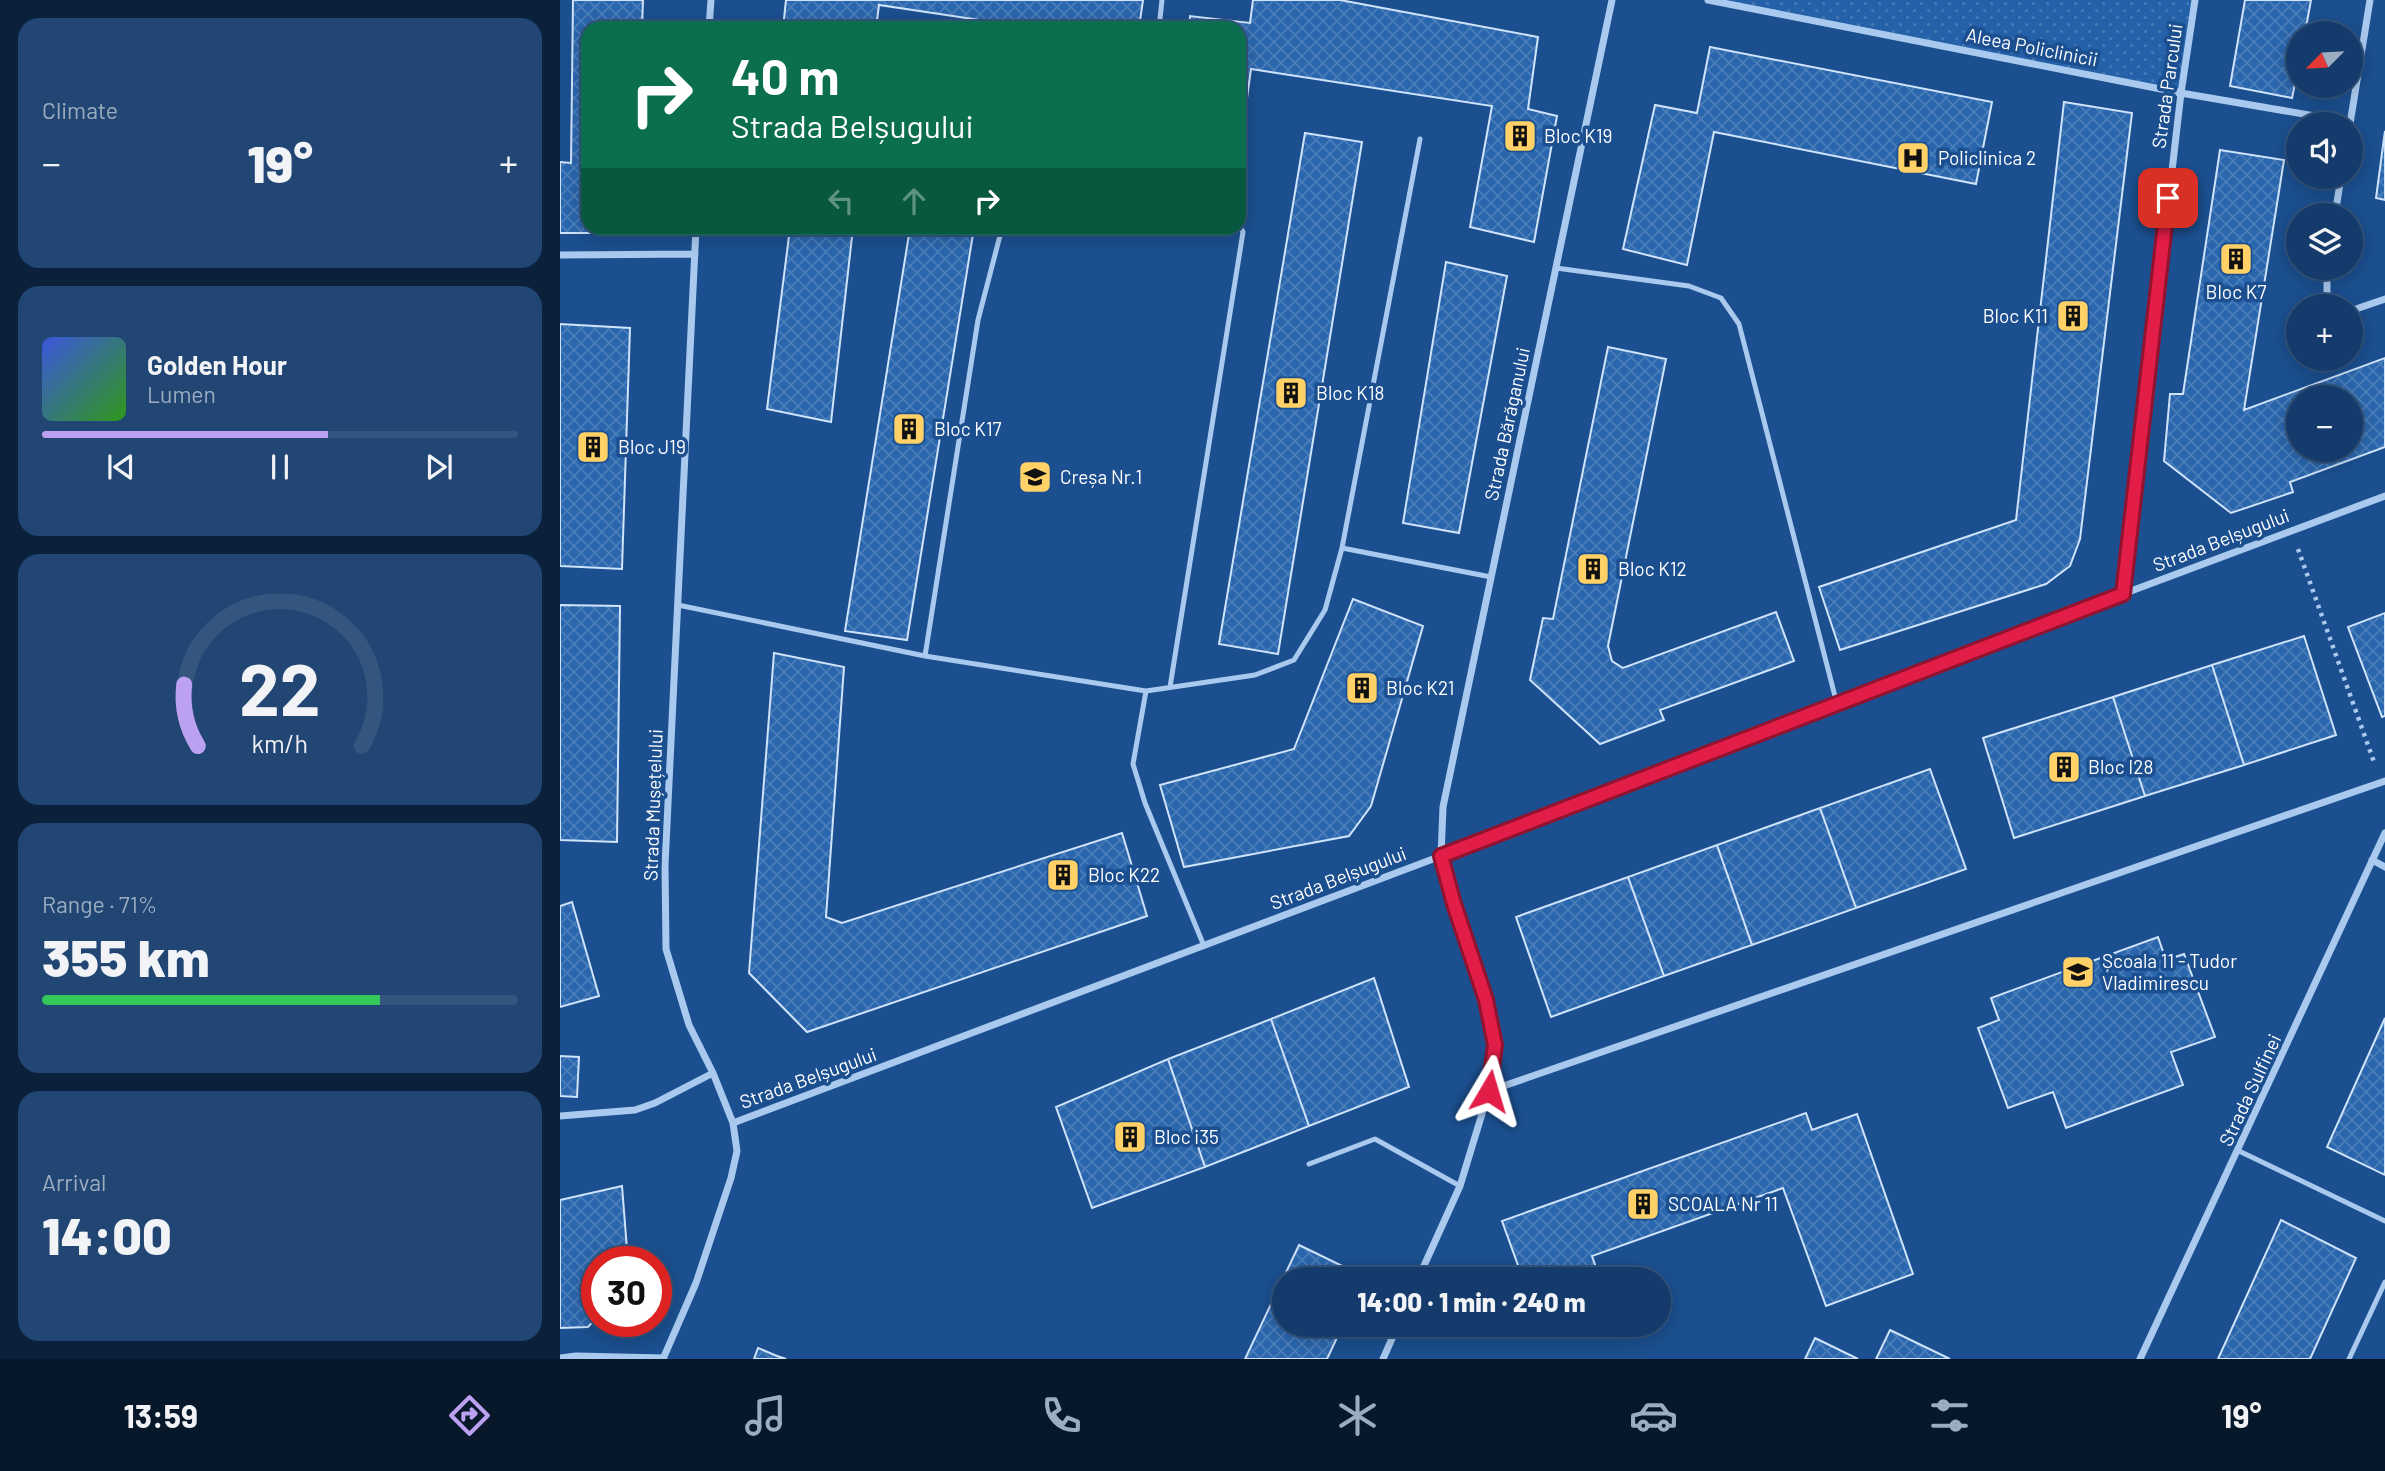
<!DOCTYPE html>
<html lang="en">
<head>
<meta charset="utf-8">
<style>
	body { margin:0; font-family:Barlow,sans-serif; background:#214673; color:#f1f3f6; height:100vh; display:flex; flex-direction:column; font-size:26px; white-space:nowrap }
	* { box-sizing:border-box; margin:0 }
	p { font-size:23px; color:#9dadc1 }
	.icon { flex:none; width:38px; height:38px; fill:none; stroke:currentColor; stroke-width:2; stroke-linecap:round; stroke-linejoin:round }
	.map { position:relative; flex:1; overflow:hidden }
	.sheet { display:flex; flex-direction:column; gap:18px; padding:18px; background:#0b203b; width:560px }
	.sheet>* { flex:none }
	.banner { position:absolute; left:21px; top:21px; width:665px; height:214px; border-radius:21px; box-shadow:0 4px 18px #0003,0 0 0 2px #33557e; background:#0b6e4f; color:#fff; overflow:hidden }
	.needle { width:46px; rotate:246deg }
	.tools { position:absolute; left:1726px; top:21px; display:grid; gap:14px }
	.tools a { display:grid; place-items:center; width:77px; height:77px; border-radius:50%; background:#143b6b; box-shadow:0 4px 18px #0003,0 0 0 2px #33557e; font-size:35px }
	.speed { position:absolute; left:21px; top:1246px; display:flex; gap:14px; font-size:35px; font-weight:700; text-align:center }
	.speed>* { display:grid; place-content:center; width:91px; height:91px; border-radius:50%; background:#143b6b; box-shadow:0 4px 18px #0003,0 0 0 2px #33557e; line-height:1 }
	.speed .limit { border:10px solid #d22; background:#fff; color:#111 }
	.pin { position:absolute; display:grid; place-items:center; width:60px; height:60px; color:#fff; margin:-30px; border-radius:14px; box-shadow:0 4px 10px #0006 }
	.me { position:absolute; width:77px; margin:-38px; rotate:7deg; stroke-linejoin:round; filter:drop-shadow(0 0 5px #0008) }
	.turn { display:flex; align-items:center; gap:24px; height:147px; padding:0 35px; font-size:32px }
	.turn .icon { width:91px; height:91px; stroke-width:2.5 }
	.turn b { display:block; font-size:49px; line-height:60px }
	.lanes { display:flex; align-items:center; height:66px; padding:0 35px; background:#0003; justify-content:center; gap:35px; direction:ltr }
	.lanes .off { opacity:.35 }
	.big { font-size:52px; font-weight:800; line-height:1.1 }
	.sheet .tile { flex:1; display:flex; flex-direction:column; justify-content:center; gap:10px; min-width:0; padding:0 24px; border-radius:21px; background:#214673 }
	.sheet .dial { align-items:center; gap:0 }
	.dial svg { height:182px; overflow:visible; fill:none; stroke:#33557e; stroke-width:7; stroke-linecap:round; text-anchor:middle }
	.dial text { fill:#f1f3f6; stroke:none }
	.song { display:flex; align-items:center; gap:21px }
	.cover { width:84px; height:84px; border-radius:10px; background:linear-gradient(135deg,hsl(230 70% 55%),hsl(110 70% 35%)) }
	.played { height:7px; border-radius:4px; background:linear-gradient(90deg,#bca0f2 60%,#33557e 60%) }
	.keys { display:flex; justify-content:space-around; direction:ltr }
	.heat { display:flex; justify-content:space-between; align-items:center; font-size:38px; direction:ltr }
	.charge { height:10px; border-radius:5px; background:linear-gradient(90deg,#34c759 71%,#33557e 0) }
	.trip { position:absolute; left:712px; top:1267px; width:399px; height:70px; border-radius:35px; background:#143b6b; box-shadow:0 4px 18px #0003,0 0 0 2px #33557e; font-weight:800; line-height:70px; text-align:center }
	.tabs { display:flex; height:112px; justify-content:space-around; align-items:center; background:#08182b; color:#9dadc1 }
	.tabs .icon { width:49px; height:49px }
	.tabs .selected { color:#bca0f2 }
	.tabs b { font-size:32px; color:#f1f3f6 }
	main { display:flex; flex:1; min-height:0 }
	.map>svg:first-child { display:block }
	.park { fill:url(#park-dots) }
	.building { fill:url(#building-cross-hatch); stroke:#cfe3fa; stroke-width:2; fill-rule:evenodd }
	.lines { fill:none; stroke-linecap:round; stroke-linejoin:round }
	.path { stroke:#a9c9ee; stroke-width:4.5; stroke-dasharray:3.5 5; stroke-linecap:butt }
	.service { stroke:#a9c9ee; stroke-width:5 }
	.minor { stroke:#a9c9ee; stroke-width:7 }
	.route-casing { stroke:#92132f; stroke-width:18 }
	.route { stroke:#e11d48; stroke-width:12 }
	.labels { text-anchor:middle; stroke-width:7; stroke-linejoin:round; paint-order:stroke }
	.street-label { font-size:19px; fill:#fff; stroke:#1b4f8f }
	.poi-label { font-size:19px; fill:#fff; stroke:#1b4f8f; text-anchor:start }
</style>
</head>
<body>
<main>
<section class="sheet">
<div class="tile"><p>Climate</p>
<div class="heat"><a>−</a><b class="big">19°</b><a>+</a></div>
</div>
<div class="tile">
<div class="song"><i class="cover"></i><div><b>Golden Hour</b><p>Lumen</p></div></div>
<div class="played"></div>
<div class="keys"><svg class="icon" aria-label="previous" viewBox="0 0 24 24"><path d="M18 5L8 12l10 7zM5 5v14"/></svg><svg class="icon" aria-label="pause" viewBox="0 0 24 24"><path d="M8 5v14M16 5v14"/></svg><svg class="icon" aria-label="next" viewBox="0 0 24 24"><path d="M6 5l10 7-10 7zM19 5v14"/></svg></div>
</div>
<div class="tile dial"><svg viewBox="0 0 100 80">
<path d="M14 69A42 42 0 1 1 86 69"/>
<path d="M14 69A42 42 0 0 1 8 42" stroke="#bca0f2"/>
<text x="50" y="56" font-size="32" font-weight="700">22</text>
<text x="50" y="72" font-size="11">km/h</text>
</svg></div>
<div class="tile"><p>Range · 71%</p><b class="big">355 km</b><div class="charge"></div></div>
<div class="tile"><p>Arrival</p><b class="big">14:00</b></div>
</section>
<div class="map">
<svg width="1825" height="1359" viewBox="0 0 1825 1359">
	<defs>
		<pattern id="park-dots" width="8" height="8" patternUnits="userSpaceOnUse" patternTransform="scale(1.75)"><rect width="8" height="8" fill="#2461a8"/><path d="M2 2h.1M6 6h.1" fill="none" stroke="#4579b5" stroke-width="1.8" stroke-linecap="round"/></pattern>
		<pattern id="building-cross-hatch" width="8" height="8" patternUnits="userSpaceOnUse" patternTransform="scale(1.75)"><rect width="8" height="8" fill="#2a66ad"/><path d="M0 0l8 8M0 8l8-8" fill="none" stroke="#4a7db9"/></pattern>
	</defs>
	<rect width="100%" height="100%" fill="#1b4f8f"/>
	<path class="park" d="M1148,0H1635L1621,93Z"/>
	<path class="building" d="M13,0H83L82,28H28V228H38V233H0V162L11,163Z
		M226,0H583L579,28H473L319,5L316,28H223Z
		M693,0H780L978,37L968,109L997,116L974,242L910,227L932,106L691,69L679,156V28H629L630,16L690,23Z
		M1685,0H1751L1745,33H1738V70L1732,98L1670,86Z
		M1150,47L1432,102L1416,184L1154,132L1127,265L1063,249L1095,105L1137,113Z
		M1504,102L1572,113L1520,539L1510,566L1486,584L1280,650L1259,587L1456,520Z
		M1825,131V200L1816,198Z
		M745,133L802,142L718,654L659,644Z
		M1660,150L1724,160L1684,410L1825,358V447L1730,482L1733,492L1671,513L1604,461L1610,394H1623ZM1738,397H1790V450H1738Z
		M230,228H293L271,422L207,409Z
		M350,228H414L347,640L285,631Z
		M886,262L947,276L899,533L843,523Z
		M0,324L70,328L62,569L0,566Z
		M1048,347L1106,359L1048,646L1052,661L1063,668L1216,612L1234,661L1100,710L1104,720L1040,744L970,680L983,618L993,619Z
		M793,599L863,626L811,806L789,836L624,867L600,785L734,749Z
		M0,605L60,606L57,842L0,840Z
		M1825,613V716L1822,717L1788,627Z
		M1744,636L1776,735L1684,765L1652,665Z
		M214,653L284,667L266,917L282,923L562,833L587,916L247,1032L189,973Z
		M1652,665L1684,765L1585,796L1553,697Z
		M1553,697L1585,796L1454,838L1423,738Z
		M1370,769L1406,869L1296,908L1260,808Z
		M1260,808L1296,908L1192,945L1157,845Z
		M1157,845L1192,945L1104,976L1068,877Z
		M1068,877L1104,976L991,1017L956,917Z
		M12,902L39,996L0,1007V906Z
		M1598,937L1606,960L1624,954L1655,1037L1611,1052L1623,1085L1506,1128L1493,1092L1448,1108L1418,1028L1439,1020L1431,998Z
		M814,978L849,1087L749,1126L711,1019Z
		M1825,1018V1175L1767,1147Z
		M711,1019L749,1126L645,1167L608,1059Z
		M0,1056L19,1057L17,1097L0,1096Z
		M608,1059L645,1167L532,1208L496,1107Z
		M1246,1113L1252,1130L1297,1114L1353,1274L1266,1306L1223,1188L1032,1256L1040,1279H963L942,1221Z
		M62,1186L68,1262H37V1317L28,1327L0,1328V1200Z
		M1721,1220L1796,1258L1750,1359H1658Z
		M739,1245L805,1277L804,1279H724V1325H783L767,1359H685Z
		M1330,1330L1390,1359H1316Z
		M1255,1338L1298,1359H1245Z
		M198,1348L217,1356L226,1359H194Z"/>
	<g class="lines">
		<path class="path" d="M1738,549L1814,762"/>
		<path class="service" d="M599,28L602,0
			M860,139L782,548L931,577
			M996,268L1129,286L1161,298L1179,324L1277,704
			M118,605L365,656L586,691L695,675L734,660L765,610L782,548
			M365,656L418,320L442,228
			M610,687L683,232L679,225
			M586,691L573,764L585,803L644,946
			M1679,1151L1825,1221
			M749,1164L815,1139L900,1186
			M1789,1359L1825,1282"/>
		<path class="minor" d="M1148,0L1621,93L1790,122
			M149,28L151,0
			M1790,124L1810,0
			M1775,215L1781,177
			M0,255L135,254
			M1767,268V295L1773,306
			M1790,311L1825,299
			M1563,594L1621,93L1635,0
			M1812,860L1825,867
			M929,1091L1825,781
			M0,1116L75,1110L95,1103L153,1073
			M173,1123L881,856L1563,594L1825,496
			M858,1279L900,1186L929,1091L935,1045L926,1000L894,904L881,856L883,807L1052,0
			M0,1358L16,1356L104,1358
			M103,1359L136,1283L171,1178L177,1151L173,1123L153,1073L129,1025L106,949L105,865L136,228
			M823,1359L838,1325
			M1580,1359L1825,833"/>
	</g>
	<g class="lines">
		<defs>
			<path id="route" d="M929,1091L935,1045L926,1000L894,904L881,856L1563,594L1608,198"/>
		</defs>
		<use href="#route" class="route-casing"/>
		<use href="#route" class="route"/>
	</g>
	<defs>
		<symbol id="building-square" viewBox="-11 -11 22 22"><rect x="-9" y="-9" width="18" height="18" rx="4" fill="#ffd166" stroke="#1b4f8f"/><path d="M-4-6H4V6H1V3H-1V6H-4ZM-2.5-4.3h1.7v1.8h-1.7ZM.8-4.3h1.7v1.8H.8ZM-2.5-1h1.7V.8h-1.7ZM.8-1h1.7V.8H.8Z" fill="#111"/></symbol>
		<symbol id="hospital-square" viewBox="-11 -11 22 22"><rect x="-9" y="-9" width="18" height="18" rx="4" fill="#ffd166" stroke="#1b4f8f"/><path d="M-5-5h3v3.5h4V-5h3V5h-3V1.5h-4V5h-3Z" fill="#111"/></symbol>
		<symbol id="school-square" viewBox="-11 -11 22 22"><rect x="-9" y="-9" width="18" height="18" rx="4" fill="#ffd166" stroke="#1b4f8f"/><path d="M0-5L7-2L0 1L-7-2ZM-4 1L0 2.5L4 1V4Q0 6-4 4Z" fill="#111"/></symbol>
	</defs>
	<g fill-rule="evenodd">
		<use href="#building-square" x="941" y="117" width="38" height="38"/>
		<use href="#hospital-square" x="1334" y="139" width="38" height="38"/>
		<use href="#building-square" x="1657" y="240" width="38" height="38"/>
		<use href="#building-square" x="1494" y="297" width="38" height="38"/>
		<use href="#building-square" x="712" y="374" width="38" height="38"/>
		<use href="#building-square" x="330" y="410" width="38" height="38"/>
		<use href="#building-square" x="14" y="428" width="38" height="38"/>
		<use href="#school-square" x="456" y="458" width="38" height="38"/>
		<use href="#building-square" x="1014" y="550" width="38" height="38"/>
		<use href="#building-square" x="783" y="669" width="38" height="38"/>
		<use href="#building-square" x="1485" y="748" width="38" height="38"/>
		<use href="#building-square" x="484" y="856" width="38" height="38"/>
		<use href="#school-square" x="1499" y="953" width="38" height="38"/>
		<use href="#building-square" x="551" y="1118" width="38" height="38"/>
		<use href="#building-square" x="1064" y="1185" width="38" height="38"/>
	</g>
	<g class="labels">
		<g class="street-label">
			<text transform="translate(1472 47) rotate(11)" y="7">Aleea Policlinicii</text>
			<text transform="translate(1607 86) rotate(-82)" y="7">Strada Parcului</text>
			<text transform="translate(947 424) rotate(-78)" y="7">Strada Bărăganului</text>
			<text transform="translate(1661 540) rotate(-21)" y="7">Strada Belșugului</text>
			<text transform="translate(93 805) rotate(-88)" y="7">Strada Mușețelului</text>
			<text transform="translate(778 878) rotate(-21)" y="7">Strada Belșugului</text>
			<text transform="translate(248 1078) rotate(-20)" y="7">Strada Belșugului</text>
			<text transform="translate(1690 1090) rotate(-65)" y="7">Strada Sulfinei</text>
		</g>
		<g class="poi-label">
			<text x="984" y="143">Bloc K19</text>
			<text x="1378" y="165">Policlinica 2</text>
			<text x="1676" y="299" text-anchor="middle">Bloc K7</text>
			<text x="1488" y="323" text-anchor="end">Bloc K11</text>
			<text x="756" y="400">Bloc K18</text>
			<text x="374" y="436">Bloc K17</text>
			<text x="58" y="454">Bloc J19</text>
			<text x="500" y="484">Creșa Nr.1</text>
			<text x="1058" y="576">Bloc K12</text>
			<text x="826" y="695">Bloc K21</text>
			<text x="1528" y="774">Bloc I28</text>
			<text x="528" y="882">Bloc K22</text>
			<text x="1542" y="968">Școala 11 - Tudor<tspan x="1542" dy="22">Vladimirescu</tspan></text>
			<text x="594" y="1144">Bloc i35</text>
			<text x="1108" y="1211">SCOALA Nr 11</text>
		</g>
	</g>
</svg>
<div class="tools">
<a><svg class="needle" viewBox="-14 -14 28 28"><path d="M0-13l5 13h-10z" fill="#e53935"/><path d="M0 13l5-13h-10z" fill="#9dadc1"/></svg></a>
<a><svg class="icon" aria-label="sound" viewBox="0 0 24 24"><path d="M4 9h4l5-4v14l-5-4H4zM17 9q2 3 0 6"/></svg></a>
<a><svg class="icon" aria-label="layers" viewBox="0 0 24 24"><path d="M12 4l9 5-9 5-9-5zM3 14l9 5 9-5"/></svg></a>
<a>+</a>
<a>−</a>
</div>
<div class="speed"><div class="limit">30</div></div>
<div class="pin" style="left:1608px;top:198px;background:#d93025"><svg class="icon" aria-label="arrive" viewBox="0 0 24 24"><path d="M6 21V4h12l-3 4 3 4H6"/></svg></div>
<svg class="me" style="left:929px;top:1091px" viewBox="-20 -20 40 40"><path d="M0-17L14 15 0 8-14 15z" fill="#e11d48" stroke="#fff" stroke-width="4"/></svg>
<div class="trip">14:00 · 1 min · 240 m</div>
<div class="banner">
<div class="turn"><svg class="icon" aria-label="right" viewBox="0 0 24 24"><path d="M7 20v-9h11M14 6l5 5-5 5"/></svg><div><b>40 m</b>Strada Belșugului</div></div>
<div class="lanes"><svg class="icon off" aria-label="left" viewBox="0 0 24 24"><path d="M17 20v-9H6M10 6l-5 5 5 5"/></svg><svg class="icon off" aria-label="ahead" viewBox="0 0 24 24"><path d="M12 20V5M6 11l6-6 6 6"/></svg><svg class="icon" aria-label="right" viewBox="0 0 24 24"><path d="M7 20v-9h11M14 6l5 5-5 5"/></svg></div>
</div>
</div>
</main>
<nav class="tabs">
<b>13:59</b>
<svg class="icon selected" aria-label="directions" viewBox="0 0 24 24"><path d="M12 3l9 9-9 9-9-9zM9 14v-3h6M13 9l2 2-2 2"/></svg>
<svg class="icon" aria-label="music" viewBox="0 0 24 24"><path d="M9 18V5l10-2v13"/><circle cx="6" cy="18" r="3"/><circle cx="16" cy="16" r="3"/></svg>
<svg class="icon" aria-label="phone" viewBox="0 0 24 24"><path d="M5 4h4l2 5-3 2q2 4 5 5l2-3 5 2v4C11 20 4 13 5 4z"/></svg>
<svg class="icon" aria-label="climate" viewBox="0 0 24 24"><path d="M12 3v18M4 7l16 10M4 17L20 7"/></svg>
<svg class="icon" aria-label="car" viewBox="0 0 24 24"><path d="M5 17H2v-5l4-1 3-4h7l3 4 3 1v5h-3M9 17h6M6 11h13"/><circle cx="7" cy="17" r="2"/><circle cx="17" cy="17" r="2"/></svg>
<svg class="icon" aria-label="filters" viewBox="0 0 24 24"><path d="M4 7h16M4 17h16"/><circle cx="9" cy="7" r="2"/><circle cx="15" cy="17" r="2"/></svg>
<b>19°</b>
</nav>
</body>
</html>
